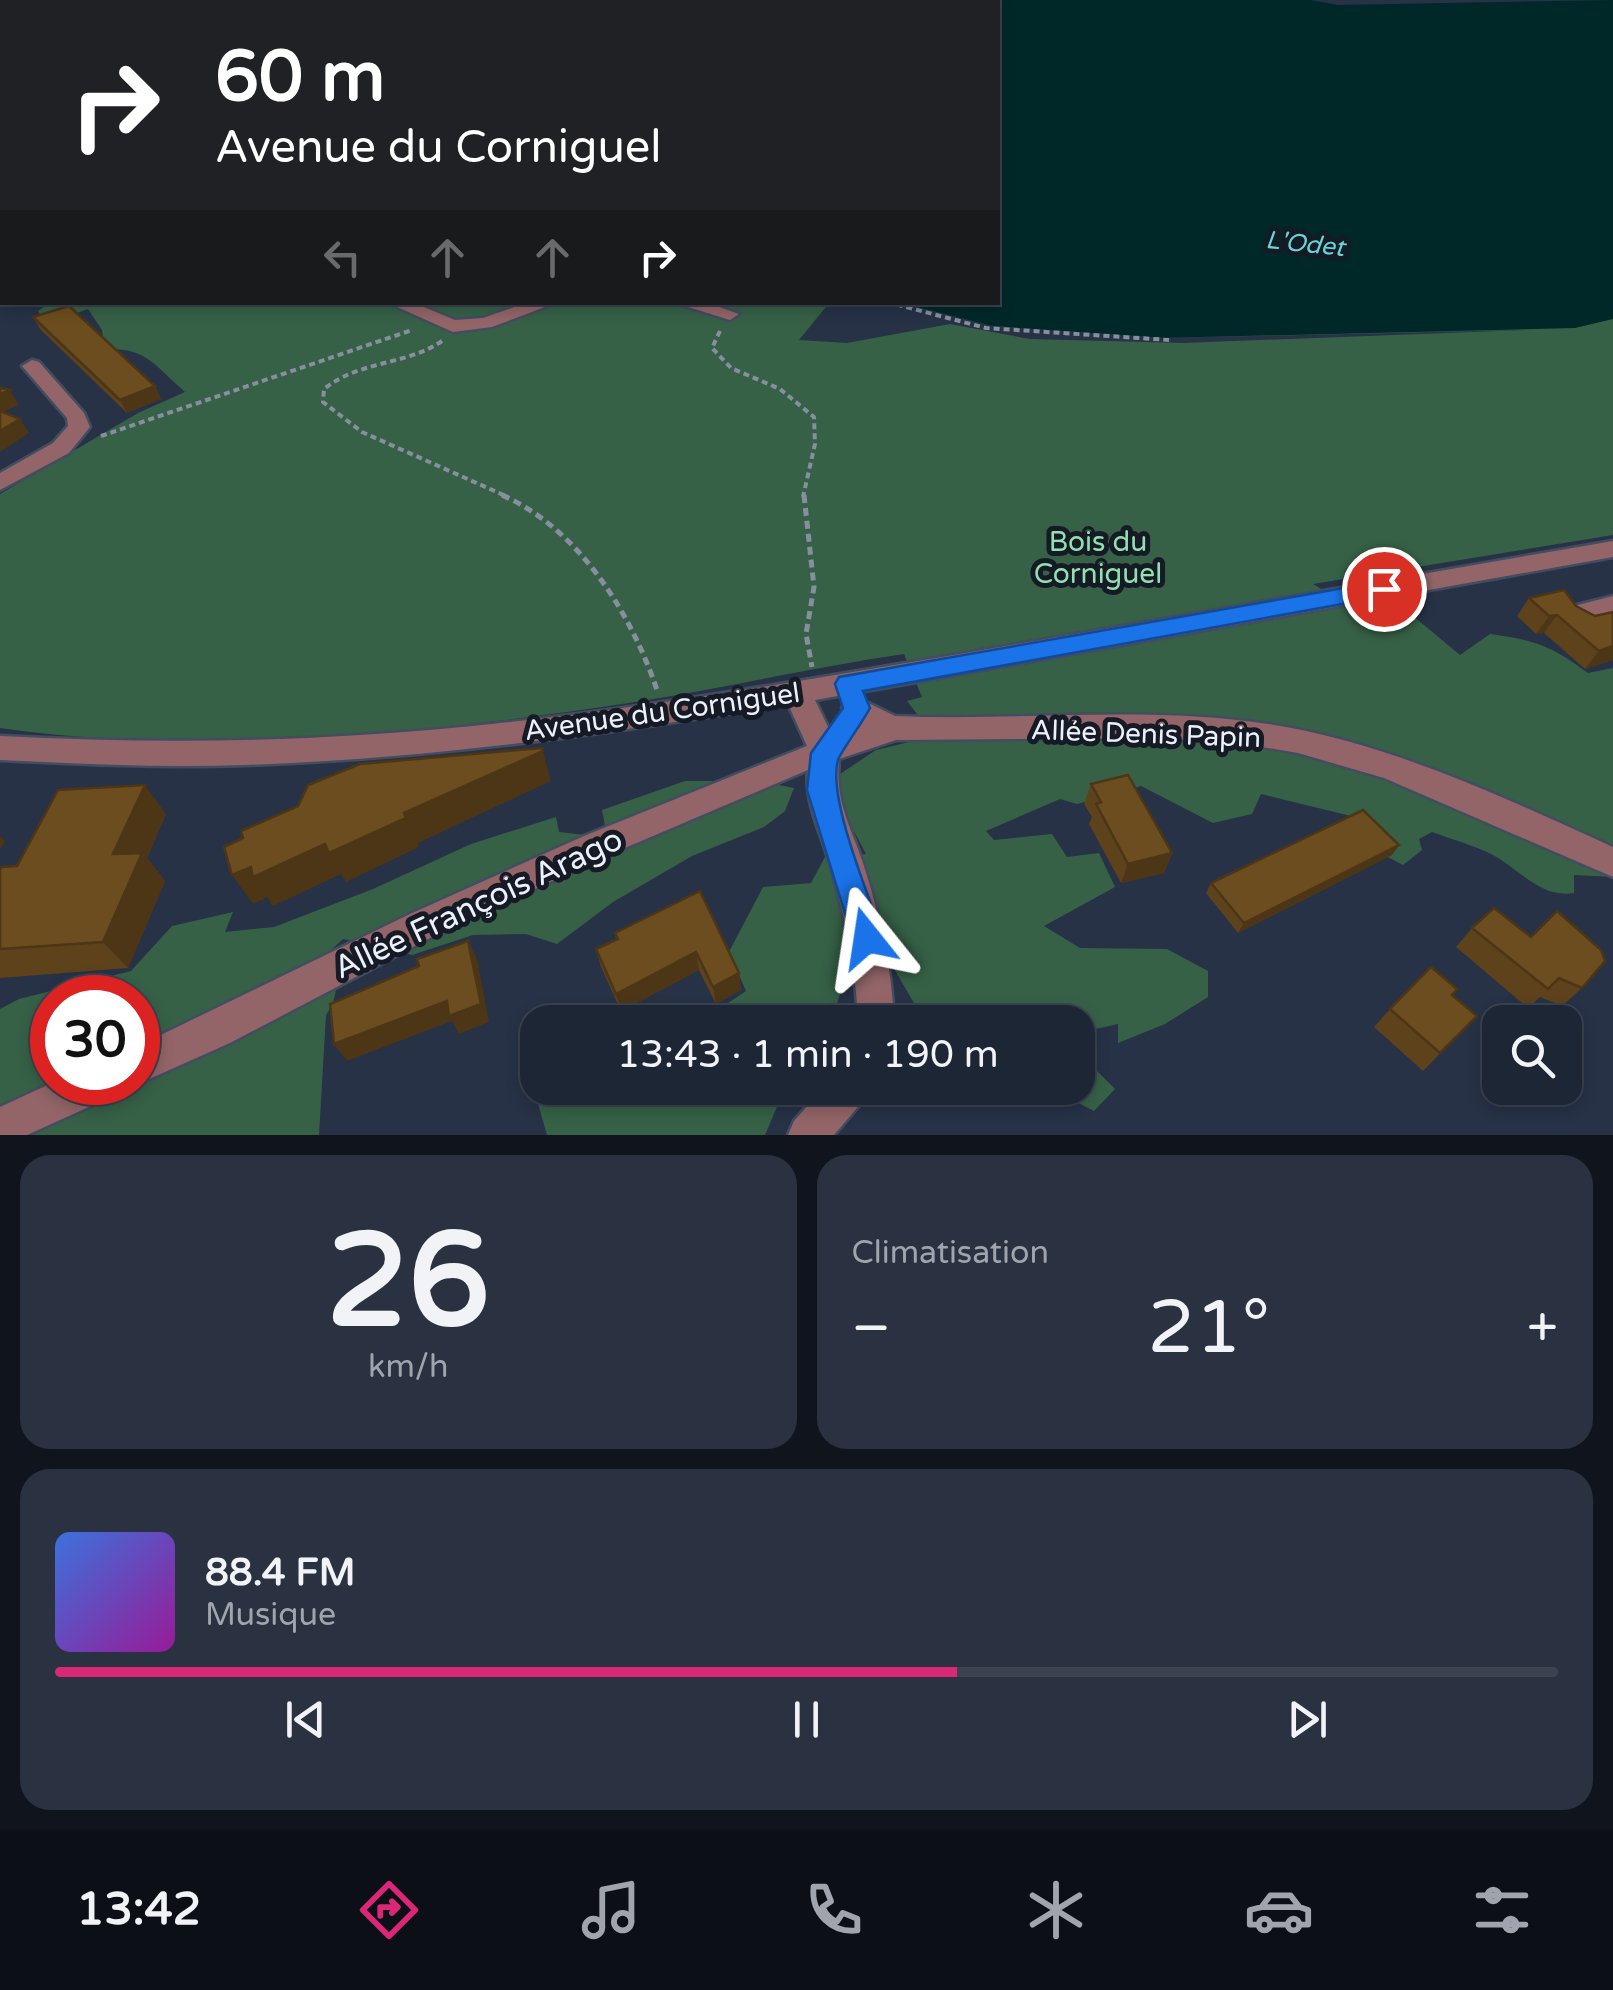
<!DOCTYPE html>
<html lang="fr">
<head>
<meta charset="utf-8">
<style>
	body { margin:0; font-family:"Varela Round",sans-serif; background:#2a3241; color:#f1f3f6; height:100vh; display:flex; flex-direction:column; font-size:38px; white-space:nowrap }
	* { box-sizing:border-box; margin:0 }
	p { font-size:32px; color:#a0a5ad }
	.icon { flex:none; width:55px; height:55px; fill:none; stroke:currentColor; stroke-width:2; stroke-linecap:round; stroke-linejoin:round }
	.map { position:relative; height:1135px; overflow:hidden }
	.details { display:flex; flex-direction:column; gap:20px; padding:20px; background:#10151d; flex:1 }
	.details>* { flex:none }
	.banner { position:absolute; left:0px; top:0px; width:1000px; height:305px; box-shadow:0 5px 15px #0003,0 0 0 2px #3b4350; background:#202124; color:#fff; overflow:hidden }
	.fabs { position:absolute; left:1482px; top:1005px; display:grid; gap:20px }
	.fabs a { display:grid; place-items:center; width:100px; height:100px; border-radius:20px; background:#1d2635; box-shadow:0 5px 15px #0003,0 0 0 2px #3b4350; font-size:50px }
	.speed { position:absolute; left:30px; top:975px; display:flex; gap:20px; font-size:50px; font-weight:700; text-align:center }
	.speed>* { display:grid; place-content:center; width:130px; height:130px; border-radius:50%; background:#1d2635; box-shadow:0 5px 15px #0003,0 0 0 2px #3b4350; line-height:1 }
	.speed .limit { border:15px solid #d22; background:#fff; color:#111 }
	.pin { position:absolute; display:grid; place-items:center; width:85px; height:85px; color:#fff; margin:-42px; border:5px solid #fff; border-radius:50%; box-shadow:0 2px 10px #0007 }
	.me { position:absolute; width:110px; margin:-55px; rotate:345deg; stroke-linejoin:round; filter:drop-shadow(0 0 8px #0008) }
	.turn { display:flex; align-items:center; gap:35px; height:210px; padding:0 50px; font-size:45px }
	.turn .icon { width:130px; height:130px; stroke-width:2.5 }
	.turn b { display:block; font-size:70px; line-height:85px }
	.lanes { display:flex; align-items:center; height:95px; padding:0 50px; background:#0003; justify-content:center; gap:50px; direction:ltr }
	.lanes .off { opacity:.35 }
	.big { font-size:75px; font-weight:600; line-height:1.1 }
	.details .tile { flex:1; display:flex; flex-direction:column; justify-content:center; gap:15px; min-width:0; padding:0 35px; border-radius:30px; background:#2a3241 }
	.details .dial { align-items:center; gap:0 }
	.dial b { font-size:130px; line-height:1 }
	.song { display:flex; align-items:center; gap:30px }
	.cover { width:120px; height:120px; border-radius:15px; background:linear-gradient(135deg,hsl(220 70% 55%),hsl(300 70% 35%)) }
	.played { height:10px; border-radius:5px; background:linear-gradient(90deg,#db2777 60%,#3b4350 60%) }
	.keys { display:flex; justify-content:space-around; direction:ltr }
	.heat { display:flex; justify-content:space-between; align-items:center; font-size:55px; direction:ltr }
	.details .tiles { flex:1; display:grid; gap:20px; grid-template-columns:1fr 1fr }
	.tile:last-child { grid-column:span 2 }
	.trip { position:absolute; left:520px; top:1005px; width:575px; height:100px; border-radius:30px; background:#1d2635; box-shadow:0 5px 15px #0003,0 0 0 2px #3b4350; font-weight:600; line-height:100px; text-align:center }
	.tab-bar { display:flex; height:160px; justify-content:space-around; align-items:center; background:#0c0f15; color:#a0a5ad }
	.tab-bar .icon { width:70px; height:70px }
	.tab-bar .active { color:#db2777 }
	.tab-bar b { font-size:45px; color:#f1f3f6 }
	.map>svg:first-child { display:block }
	.green { fill:#366147; fill-rule:evenodd }
	.water { fill:#002829 }
	.lines { fill:none; stroke-linecap:round; stroke-linejoin:round }
	.minor-casing { stroke:#424d60; stroke-width:5 }
	.path-far2 { stroke:#878f9f; stroke-width:2.5; stroke-dasharray:4 2.5; stroke-linecap:butt }
	.path-far1 { stroke:#878f9f; stroke-width:4; stroke-dasharray:6 4; stroke-linecap:butt }
	.path { stroke:#878f9f; stroke-width:5; stroke-dasharray:8 5; stroke-linecap:butt }
	.minor { fill:#936568; fill-rule:evenodd }
	.wall { fill:#5d421b }
	.shaded-wall { fill:#4c3616 }
	.building { fill:#6c4d1f; stroke:#4c3616; stroke-width:2.5 }
	.route { fill:#1a73e8; stroke:#114b97; stroke-width:2.5 }
	.labels { text-anchor:middle; stroke-width:10; stroke-linejoin:round; paint-order:stroke }
	.far-water-label { font-size:25px; font-style:italic; fill:#63d6d8; stroke:#151a24 }
	.park-label { font-size:28px; fill:#91e0af; stroke:#151a24 }
	.street-label { font-size:28px; fill:#ebf1fc; stroke:#151a24 }
	.near-street-label { font-size:32px; fill:#ebf1fc; stroke:#151a24 }
</style>
</head>
<body>
<div class="map">
<svg width="1613" height="1135" viewBox="0 0 1613 1135">
	<rect width="100%" height="100%" fill="#273247"/>
	<path class="green" d="M1613,269V535L1313,584L1345,603L1412,615L1460,655L1490,634C1535,640 1552,646 1588,673L1613,668V877L1574,875V893C1540,899 1519,868 1491,854C1473,845 1451,839 1432,832L1419,839L1422,850L1403,865L1384,855L1351,816L1261,794L1252,814L1213,823L1141,786L1077,804L1060,799L986,831L994,840L1052,834L1067,857L1099,853L1115,887L1044,926L1080,948L1167,949L1208,971V997L1165,1024L1118,1043V1024L1091,1030L1097,1071L1115,1089L1094,1111L1049,1088H1078V1022H925L882,948L845,955L840,994L831,1022H728V1003L746,991L729,952L763,887L811,883L825,857L866,854L838,801L837,776L876,750L922,739L917,714L907,701L922,697L904,654C814,667 725,688 635,702C433,733 203,757 0,728V494L138,413L185,392C148,359 144,345 92,350L103,338L102,330L88,309L46,324L38,311L49,303L830,302L799,340L847,343L950,324L1030,339L1183,343L1525,330L1164,338L992,326L901,303L998,302Z
		M685,781H712L717,796L774,784L794,788L785,811L764,827L692,856L613,902L557,944L526,934L473,935L412,955L343,939L329,952C337,975 341,993 326,1015L319,1135H0V1009L19,999L131,971L172,926L233,912L225,932L274,927L373,889L471,844L556,817L559,832L585,835L605,826L602,810ZM52,998H138V1082H52Z
		M554,1088H785L765,1135H547L535,1093Z"/>
	<path class="water" d="M2,0H631V2H4Z
		M898,0H1310L1338,5L1613,0V319L1575,328L1164,338L992,326L901,303L998,302V2H840Z"/>
	<g class="lines">
		<defs>
			<path id="minor" d="M0,121L2,122V130H0Z
				M386,302H412L455,320L483,318L529,302H558L492,327L453,332Z
				M672,302H705L739,314L730,320Z
				M32,360L39,362L84,413L90,427L69,453L0,490V473L53,443L68,426L67,418L22,366Z
				M1613,541V557L815,700L833,737L860,728L842,708L846,700L856,697L895,716C1012,721 1129,707 1246,721C1375,736 1496,794 1613,847V877L1384,778L1298,753L1250,745L1162,738L896,740L839,759C835,802 850,824 863,863C880,916 892,967 894,1022H858C856,968 846,920 831,868C823,836 804,804 808,770L606,856L434,936L230,1043L138,1084L135,1082L138,1046L410,914L584,836L807,746L788,704C608,734 427,759 244,765C162,768 81,764 0,760V736C120,742 240,743 360,735C575,722 788,683 1000,647C1204,612 1409,576 1613,541Z
				M1613,596V614L1575,624L1566,622L1562,615L1566,608Z
				M54,1082H118L113,1096L27,1135H0V1107Z
				M823,1088H867L862,1102L834,1135H788L794,1121Z"/>
		</defs>
		<use href="#minor" class="minor-casing"/>
		<path class="path-far2" d="M784,2L834,0
			M0,6L2,11"/>
		<path class="path-far1" d="M887,302L986,328L1169,340
			M720,331L712,348L731,368L780,389L814,417L815,444L803,497
			M442,341C405,366 360,360 324,389L323,402L362,432L508,497
			M101,436L412,330"/>
		<path class="path" d="M502,495C579,529 631,613 657,690
			M804,495L814,587L806,634L812,667"/>
		<use href="#minor" class="minor"/>
	</g>
	<path class="wall" d="M33,317L155,386L161,399L127,413L40,329Z
		M1529,598L1576,606L1595,616L1613,612V660L1585,669L1544,633L1536,634L1517,616Z
		M1091,784L1172,853L1164,873L1121,883L1089,824L1092,817L1084,804Z
		M166,814L147,858L165,881L128,968L0,978V870L17,866Z
		M1399,845L1392,855L1238,933L1206,893L1211,883Z
		M700,891L739,973L741,990L716,1004L699,970L621,1011L601,967L596,949L616,940L615,933Z
		M1472,928L1531,937L1582,988L1562,1006L1540,997L1528,1008L1456,947Z
		M1390,1009L1477,1016L1423,1071L1374,1027Z"/>
	<path class="shaded-wall" d="M155,386L161,399L127,413L120,400Z
		M10,390L19,405L0,413V394Z
		M20,419L29,433L0,452V431Z
		M1557,615L1544,633L1536,634L1549,616Z
		M1613,646V660L1585,669L1599,651Z
		M543,751L551,781L418,843L419,847L346,882L341,874L273,906L267,897L253,904L232,875L251,867L325,844L404,813Z
		M145,785L166,814L147,858L165,881L128,968L103,942L113,854Z
		M0,836L5,841L0,850Z
		M1399,845L1392,855L1238,933L1244,923Z
		M1172,853L1164,873L1121,883L1128,864Z
		M468,941L477,959L489,1022L459,1034L452,1021L347,1061L334,1044L447,1001Z
		M696,952L699,970L621,1011L616,994Z
		M739,973L741,990L716,1004L713,987Z"/>
	<path class="building" d="M69,306L155,386L120,400L33,317Z
		M0,388L10,390L0,394Z
		M0,411L20,419L0,431Z
		M1564,590L1576,606L1595,616L1613,612V646L1599,651L1557,615L1549,616L1529,598Z
		M542,748L543,751L404,813L406,818L329,853L325,844L253,877L251,867L232,875L224,847L243,838L241,831L298,806L308,785L360,764Z
		M1128,775L1172,853L1128,864L1096,804L1101,802L1091,784Z
		M145,785L113,854L142,853L103,942L0,949V870L1,867L17,866L58,790Z
		M1363,810L1399,845L1244,923L1211,883Z
		M700,891L739,973L713,987L696,952L616,994L596,949L618,939L615,933Z
		M1494,908L1531,937L1557,911L1601,950L1605,961L1582,988L1559,978L1548,989L1472,928Z
		M468,941L481,1004L449,1016L447,1001L334,1044L330,1004L419,966L417,959Z
		M1431,967L1457,989L1452,995L1477,1016L1440,1053L1390,1009Z"/>
	<path class="route" d="M1384,581L1396,589L1392,595L863,691L870,708C864,720 840,753 838,760C827,798 870,898 883,938L878,949L867,953L856,949L807,790L811,753L843,708L835,684L839,677Z"/>
	<g class="labels">
		<g class="far-water-label">
			<text transform="translate(1305 243) rotate(6)" y="9">L'Odet</text>
		</g>
		<g class="park-label">
			<text x="1098" y="551">Bois du<tspan x="1098" dy="32">Corniguel</tspan></text>
		</g>
		<g class="street-label">
			<text transform="translate(662 711) rotate(-8)" y="10">Avenue du Corniguel</text>
			<text transform="translate(1146 733) rotate(2)" y="10">Allée Denis Papin</text>
		</g>
		<g class="near-street-label">
			<text transform="translate(478 903) rotate(-25)" y="11">Allée François Arago</text>
		</g>
	</g>
</svg>
<div class="fabs">
<a><svg class="icon" aria-label="search" viewBox="0 0 24 24"><circle cx="10" cy="10" r="6"/><path d="M15 15l6 6"/></svg></a>
</div>
<div class="speed"><div class="limit">30</div></div>
<div class="pin" style="left:1384px;top:589px;background:#d93025"><svg class="icon" aria-label="arrive" viewBox="0 0 24 24"><path d="M6 21V4h12l-3 4 3 4H6"/></svg></div>
<svg class="me" style="left:867px;top:938px" viewBox="-20 -20 40 40"><path d="M0-17L14 15 0 8-14 15z" fill="#1a73e8" stroke="#fff" stroke-width="4"/></svg>
<div class="trip">13:43 · 1 min · 190 m</div>
<div class="banner">
<div class="turn"><svg class="icon" aria-label="right" viewBox="0 0 24 24"><path d="M7 20v-9h11M14 6l5 5-5 5"/></svg><div><b>60 m</b>Avenue du Corniguel</div></div>
<div class="lanes"><svg class="icon off" aria-label="left" viewBox="0 0 24 24"><path d="M17 20v-9H6M10 6l-5 5 5 5"/></svg><svg class="icon off" aria-label="ahead" viewBox="0 0 24 24"><path d="M12 20V5M6 11l6-6 6 6"/></svg><svg class="icon off" aria-label="ahead" viewBox="0 0 24 24"><path d="M12 20V5M6 11l6-6 6 6"/></svg><svg class="icon" aria-label="right" viewBox="0 0 24 24"><path d="M7 20v-9h11M14 6l5 5-5 5"/></svg></div>
</div>
</div>
<section class="details">
<div class="tiles">
<div class="tile dial"><b>26</b><p>km/h</p></div>
<div class="tile"><p>Climatisation</p>
<div class="heat"><a>−</a><b class="big">21°</b><a>+</a></div>
</div>
<div class="tile">
<div class="song"><i class="cover"></i><div><b>88.4 FM</b><p>Musique</p></div></div>
<div class="played"></div>
<div class="keys"><svg class="icon" aria-label="previous" viewBox="0 0 24 24"><path d="M18 5L8 12l10 7zM5 5v14"/></svg><svg class="icon" aria-label="pause" viewBox="0 0 24 24"><path d="M8 5v14M16 5v14"/></svg><svg class="icon" aria-label="next" viewBox="0 0 24 24"><path d="M6 5l10 7-10 7zM19 5v14"/></svg></div>
</div>
</div>
</section>
<nav class="tab-bar">
<b>13:42</b>
<svg class="icon active" aria-label="directions" viewBox="0 0 24 24"><path d="M12 3l9 9-9 9-9-9zM9 14v-3h6M13 9l2 2-2 2"/></svg>
<svg class="icon" aria-label="music" viewBox="0 0 24 24"><path d="M9 18V5l10-2v13"/><circle cx="6" cy="18" r="3"/><circle cx="16" cy="16" r="3"/></svg>
<svg class="icon" aria-label="phone" viewBox="0 0 24 24"><path d="M5 4h4l2 5-3 2q2 4 5 5l2-3 5 2v4C11 20 4 13 5 4z"/></svg>
<svg class="icon" aria-label="climate" viewBox="0 0 24 24"><path d="M12 3v18M4 7l16 10M4 17L20 7"/></svg>
<svg class="icon" aria-label="car" viewBox="0 0 24 24"><path d="M5 17H2v-5l4-1 3-4h7l3 4 3 1v5h-3M9 17h6M6 11h13"/><circle cx="7" cy="17" r="2"/><circle cx="17" cy="17" r="2"/></svg>
<svg class="icon" aria-label="filters" viewBox="0 0 24 24"><path d="M4 7h16M4 17h16"/><circle cx="9" cy="7" r="2"/><circle cx="15" cy="17" r="2"/></svg>
</nav>
</body>
</html>
